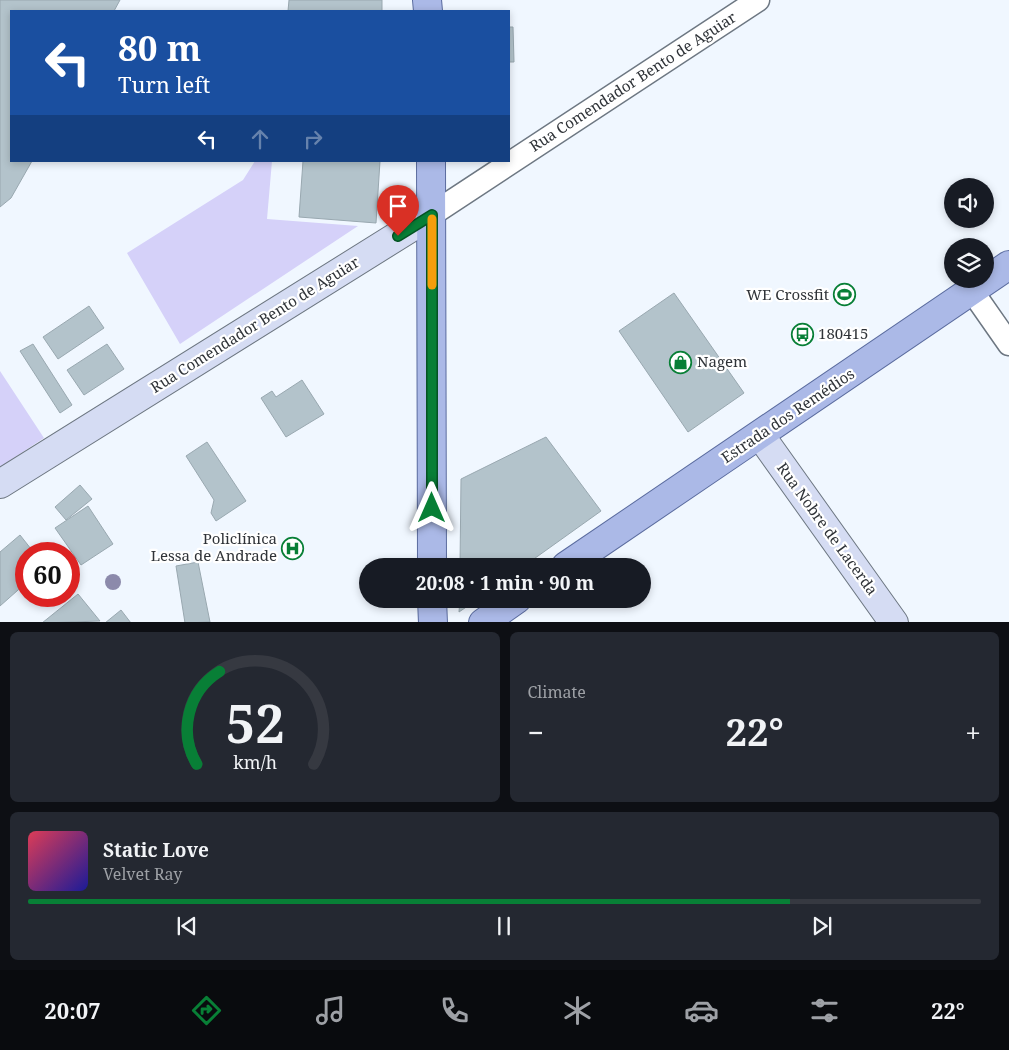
<!DOCTYPE html>
<html lang="en">
<head>
<meta charset="utf-8">
<style>
	body { margin:0; font-family:"Noto Serif",serif; background:#242831; color:#f1f3f6; height:100vh; display:flex; flex-direction:column; font-size:19px; white-space:nowrap }
	* { box-sizing:border-box; margin:0 }
	p { font-size:16px; color:#9ea1a6 }
	.icon { flex:none; width:28px; height:28px; fill:none; stroke:currentColor; stroke-width:2; stroke-linecap:round; stroke-linejoin:round }
	.map { position:relative; height:622px; overflow:hidden }
	.panel { display:flex; flex-direction:column; gap:10px; padding:10px; background:#0d0f14; flex:1 }
	.panel>* { flex:none }
	.top-card { position:absolute; left:10px; top:10px; width:500px; height:152px; border-radius:0px; box-shadow:0 2px 8px #0003; background:#1a4fa0; color:#fff; overflow:hidden }
	.buttons { position:absolute; left:944px; top:178px; display:grid; gap:10px }
	.buttons a { display:grid; place-items:center; width:50px; height:50px; border-radius:50%; background:#171b24; box-shadow:0 2px 8px #0003; font-size:25px }
	.speed { position:absolute; left:15px; top:542px; display:flex; gap:10px; font-size:25px; font-weight:700; text-align:center }
	.speed>* { display:grid; place-content:center; width:65px; height:65px; border-radius:50%; background:#171b24; box-shadow:0 2px 8px #0003; line-height:1 }
	.speed .limit { border:8px solid #d22; background:#fff; color:#111 }
	.pin { position:absolute; display:grid; place-items:center; width:42px; height:42px; color:#fff; margin:-51px -21px; border-radius:50% 50% 50% 0; rotate:-45deg; box-shadow:0 0 5px #0007 }
	.pin .icon { rotate:45deg }
	.me { position:absolute; width:55px; margin:-28px; rotate:0deg; stroke-linejoin:round; filter:drop-shadow(0 0 4px #0008) }
	.turn { display:flex; align-items:center; gap:18px; height:105px; padding:0 25px; font-size:22px }
	.turn .icon { width:65px; height:65px; stroke-width:2.5 }
	.turn b { display:block; font-size:35px; line-height:42px }
	.lanes { display:flex; align-items:center; height:48px; padding:0 25px; background:#0003; justify-content:center; gap:25px; direction:ltr }
	.lanes .off { opacity:.35 }
	.big { font-size:38px; font-weight:700; line-height:1.1 }
	.panel .widget { flex:1; display:flex; flex-direction:column; justify-content:center; gap:8px; min-width:0; padding:0 18px; border-radius:8px; background:#242831 }
	.panel .dial { align-items:center; gap:0 }
	.dial svg { height:130px; overflow:visible; fill:none; stroke:#363941; stroke-width:7; stroke-linecap:round; text-anchor:middle }
	.dial text { fill:#f1f3f6; stroke:none }
	.song { display:flex; align-items:center; gap:15px }
	.cover { width:60px; height:60px; border-radius:8px; background:linear-gradient(135deg,hsl(350 70% 55%),hsl(240 70% 35%)) }
	.played { height:5px; border-radius:2px; background:linear-gradient(90deg,#087f36 80%,#363941 80%) }
	.keys { display:flex; justify-content:space-around; direction:ltr }
	.heat { display:flex; justify-content:space-between; align-items:center; font-size:28px; direction:ltr }
	.panel .tiles { flex:1; display:grid; gap:10px; grid-template-columns:1fr 1fr }
	.widget:last-child { grid-column:span 2 }
	.trip { position:absolute; left:359px; top:558px; width:292px; height:50px; border-radius:25px; background:#171b24; box-shadow:0 2px 8px #0003; font-weight:700; line-height:50px; text-align:center }
	.dock { display:flex; height:80px; justify-content:space-around; align-items:center; background:#090b0e; color:#9ea1a6 }
	.dock .icon { width:35px; height:35px }
	.dock .selected { color:#087f36 }
	.dock b { font-size:22px; color:#f1f3f6 }
	.map>svg:first-child { display:block }
	.green { fill:#d5d1f9 }
	.building { fill:#b3c3cb; stroke:#99a8b0 }
	.lines { fill:none; stroke-linecap:round; stroke-linejoin:round }
	.street-casing { stroke:#6d7782; stroke-width:25 }
	.secondary-casing { stroke:#6d7782; stroke-width:30 }
	.primary-casing { stroke:#5b6c9f; stroke-width:30 }
	.street { stroke:#fff; stroke-width:22 }
	.secondary { stroke:#d5dcf3; stroke-width:28 }
	.primary { stroke:#abb9e7; stroke-width:28 }
	.tree { fill:#8c8aab }
	.route-casing { stroke:#055323; stroke-width:12 }
	.route { stroke:#087f36; stroke-width:9 }
	.slow { stroke:#f59e0b; stroke-width:9 }
	.labels { text-anchor:middle; stroke-width:4.5; stroke-linejoin:round; paint-order:stroke }
	.street-label { font-size:15px; fill:#2f3338; stroke:#fff }
	.poi-label { font-size:15px; fill:#2f3338; stroke:#fff; text-anchor:end }
</style>
</head>
<body>
<div class="map">
<svg width="1009" height="623" viewBox="0 0 1009 623">
	<rect width="100%" height="100%" fill="#f0f7ff"/>
	<path class="green" d="M255,161H272L267,219L358,226L180,344L127,253L243,180Z
		M0,371L44,438L0,467Z"/>
	<path class="building" d="M0,0H120L114,11H11V161H32L11,198L0,207Z
		M289,0H382V11H288Z
		M509,27H513L514,62H509Z
		M303,161H380L376,223L299,217Z
		M674,293L744,393L688,432L619,331Z
		M89,306L104,328L58,359L43,337Z
		M33,344L72,405L60,413L20,351Z
		M107,344L124,369L84,395L67,370Z
		M302,380L324,414L286,437L261,398L272,391L276,397Z
		M546,437L601,511L524,566H460L461,479Z
		M207,442L246,501L216,521L211,513L214,500L186,456Z
		M80,485L92,499L66,520L55,507Z
		M88,506L113,544L81,565L55,528Z
		M20,535L35,554H26V583L0,606V552Z
		M198,562L210,622L185,623L176,566Z
		M78,594L100,621L42,623Z
		M460,599H478L459,612Z
		M121,610L131,623H105Z"/>
	<g class="lines">
		<defs>
			<path id="street" d="M431,215L758,0
				M972,291L1009,344"/>
			<path id="secondary" d="M760,435L894,623
				M0,484L431,215"/>
			<path id="primary" d="M427,0L428,11
				M431,161L432,566
				M566,566L1009,265
				M432,599L433,623
				M483,623L517,599"/>
		</defs>
		<use href="#street" class="street-casing"/>
		<use href="#secondary" class="secondary-casing"/>
		<use href="#primary" class="primary-casing"/>
		<use href="#street" class="street"/>
		<use href="#secondary" class="secondary"/>
		<use href="#primary" class="primary"/>
	</g>
	<circle class="tree" cx="113" cy="582" r="8"/>
	<g class="lines">
		<defs>
			<path id="route" d="M398,236L432,215V508"/>
		</defs>
		<use href="#route" class="route-casing"/>
		<use href="#route" class="route"/>
		<path class="slow" d="M432,219V285"/>
	</g>
	<defs>
		<symbol id="stadium-ring" viewBox="-11 -11 22 22"><circle r="9.5" fill="#fff" stroke="#087f36" stroke-width="1.5"/><path d="M0-5a6.5 5 0 1 0 0 10a6.5 5 0 1 0 0-10ZM-3.5-1.8h7v3.6h-7Z" fill="#087f36"/></symbol>
		<symbol id="bus-ring" viewBox="-11 -11 22 22"><circle r="9.5" fill="#fff" stroke="#087f36" stroke-width="1.5"/><path d="M-5-6H5V4H4V6H2V4H-2V6H-4V4H-5ZM-3.5-4V0h7V-4ZM-3.5 1.2v1.5H-2V1.2ZM2 1.2v1.5H3.5V1.2Z" fill="#087f36"/></symbol>
		<symbol id="shop-ring" viewBox="-11 -11 22 22"><circle r="9.5" fill="#fff" stroke="#087f36" stroke-width="1.5"/><path d="M-5-2.5h2.3a2.7 3.5 0 0 1 5.4 0H5L5.5 6h-11ZM-1.5-2.5h3a1.5 2.3 0 0 0-3 0Z" fill="#087f36"/></symbol>
		<symbol id="hospital-ring" viewBox="-11 -11 22 22"><circle r="9.5" fill="#fff" stroke="#087f36" stroke-width="1.5"/><path d="M-5-5h3v3.5h4V-5h3V5h-3V1.5h-4V5h-3Z" fill="#087f36"/></symbol>
	</defs>
	<g fill-rule="evenodd">
		<use href="#stadium-ring" x="832" y="282" width="25" height="25"/>
		<use href="#bus-ring" x="790" y="322" width="25" height="25"/>
		<use href="#shop-ring" x="668" y="350" width="25" height="25"/>
		<use href="#hospital-ring" x="280" y="536" width="25" height="25"/>
	</g>
	<g class="labels">
		<g class="street-label">
			<text transform="translate(633 82) rotate(-33)" y="5">Rua Comendador Bento de Aguiar</text>
			<text transform="translate(255 325) rotate(-32)" y="5">Rua Comendador Bento de Aguiar</text>
			<text transform="translate(788 416) rotate(-34)" y="5">Estrada dos Remédios</text>
			<text transform="translate(827 529) rotate(54)" y="5">Rua Nobre de Lacerda</text>
		</g>
		<g class="poi-label">
			<text x="829" y="300">WE Crossfit</text>
			<text x="818" y="339" text-anchor="start">180415</text>
			<text x="697" y="367" text-anchor="start">Nagem</text>
			<text x="277" y="544">Policlínica<tspan x="277" dy="17">Lessa de Andrade</tspan></text>
		</g>
	</g>
</svg>
<div class="buttons">
<a><svg class="icon" aria-label="sound" viewBox="0 0 24 24"><path d="M4 9h4l5-4v14l-5-4H4zM17 9q2 3 0 6"/></svg></a>
<a><svg class="icon" aria-label="layers" viewBox="0 0 24 24"><path d="M12 4l9 5-9 5-9-5zM3 14l9 5 9-5"/></svg></a>
</div>
<div class="speed"><div class="limit">60</div></div>
<div class="pin" style="left:398px;top:236px;background:#d93025"><svg class="icon" aria-label="arrive" viewBox="0 0 24 24"><path d="M6 21V4h12l-3 4 3 4H6"/></svg></div>
<svg class="me" style="left:432px;top:508px" viewBox="-20 -20 40 40"><path d="M0-17L14 15 0 8-14 15z" fill="#087f36" stroke="#fff" stroke-width="4"/></svg>
<div class="trip">20:08 · 1 min · 90 m</div>
<div class="top-card">
<div class="turn"><svg class="icon" aria-label="left" viewBox="0 0 24 24"><path d="M17 20v-9H6M10 6l-5 5 5 5"/></svg><div><b>80 m</b>Turn left</div></div>
<div class="lanes"><svg class="icon" aria-label="left" viewBox="0 0 24 24"><path d="M17 20v-9H6M10 6l-5 5 5 5"/></svg><svg class="icon off" aria-label="ahead" viewBox="0 0 24 24"><path d="M12 20V5M6 11l6-6 6 6"/></svg><svg class="icon off" aria-label="right" viewBox="0 0 24 24"><path d="M7 20v-9h11M14 6l5 5-5 5"/></svg></div>
</div>
</div>
<section class="panel">
<div class="tiles">
<div class="widget dial"><svg viewBox="0 0 100 80">
<path d="M14 69A42 42 0 1 1 86 69"/>
<path d="M14 69A42 42 0 0 1 28 12" stroke="#087f36"/>
<text x="50" y="56" font-size="32" font-weight="700">52</text>
<text x="50" y="72" font-size="11">km/h</text>
</svg></div>
<div class="widget"><p>Climate</p>
<div class="heat"><a>−</a><b class="big">22°</b><a>+</a></div>
</div>
<div class="widget">
<div class="song"><i class="cover"></i><div><b>Static Love</b><p>Velvet Ray</p></div></div>
<div class="played"></div>
<div class="keys"><svg class="icon" aria-label="previous" viewBox="0 0 24 24"><path d="M18 5L8 12l10 7zM5 5v14"/></svg><svg class="icon" aria-label="pause" viewBox="0 0 24 24"><path d="M8 5v14M16 5v14"/></svg><svg class="icon" aria-label="next" viewBox="0 0 24 24"><path d="M6 5l10 7-10 7zM19 5v14"/></svg></div>
</div>
</div>
</section>
<nav class="dock">
<b>20:07</b>
<svg class="icon selected" aria-label="directions" viewBox="0 0 24 24"><path d="M12 3l9 9-9 9-9-9zM9 14v-3h6M13 9l2 2-2 2"/></svg>
<svg class="icon" aria-label="music" viewBox="0 0 24 24"><path d="M9 18V5l10-2v13"/><circle cx="6" cy="18" r="3"/><circle cx="16" cy="16" r="3"/></svg>
<svg class="icon" aria-label="phone" viewBox="0 0 24 24"><path d="M5 4h4l2 5-3 2q2 4 5 5l2-3 5 2v4C11 20 4 13 5 4z"/></svg>
<svg class="icon" aria-label="climate" viewBox="0 0 24 24"><path d="M12 3v18M4 7l16 10M4 17L20 7"/></svg>
<svg class="icon" aria-label="car" viewBox="0 0 24 24"><path d="M5 17H2v-5l4-1 3-4h7l3 4 3 1v5h-3M9 17h6M6 11h13"/><circle cx="7" cy="17" r="2"/><circle cx="17" cy="17" r="2"/></svg>
<svg class="icon" aria-label="filters" viewBox="0 0 24 24"><path d="M4 7h16M4 17h16"/><circle cx="9" cy="7" r="2"/><circle cx="15" cy="17" r="2"/></svg>
<b>22°</b>
</nav>
</body>
</html>
